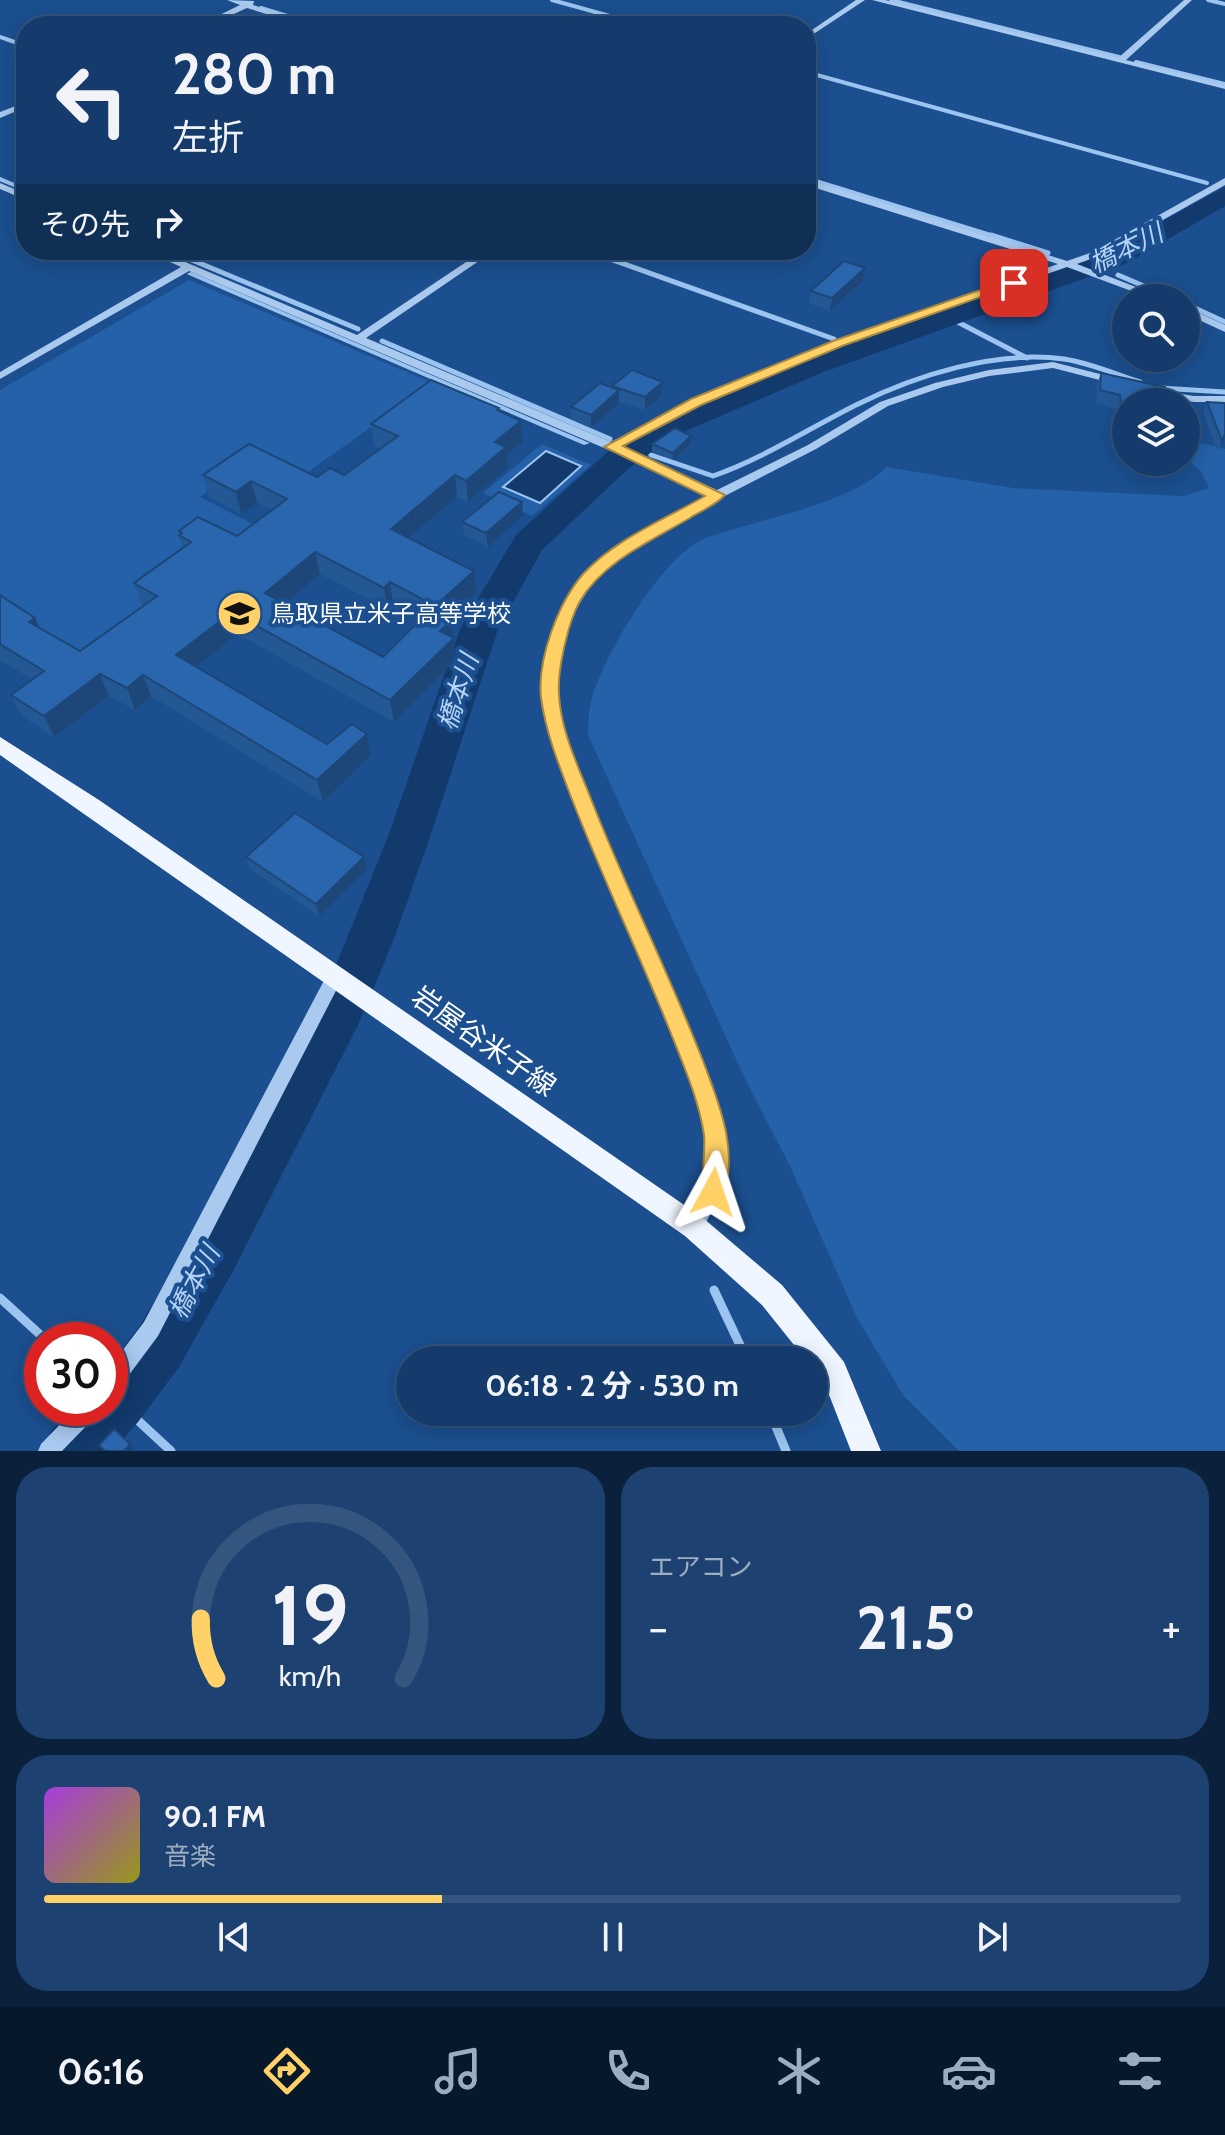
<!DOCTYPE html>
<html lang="ja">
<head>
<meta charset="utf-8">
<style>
	body { margin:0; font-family:Cabin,"Noto Sans JP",sans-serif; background:#1d4271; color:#f1f3f6; height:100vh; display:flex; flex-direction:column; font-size:30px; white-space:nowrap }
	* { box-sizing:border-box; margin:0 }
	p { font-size:26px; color:#9dadc1 }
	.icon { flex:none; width:44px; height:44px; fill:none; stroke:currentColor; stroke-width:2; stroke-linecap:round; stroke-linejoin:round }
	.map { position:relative; height:1451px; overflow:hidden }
	.panel { display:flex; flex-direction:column; gap:16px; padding:16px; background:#0b203b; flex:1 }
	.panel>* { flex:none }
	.top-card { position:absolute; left:16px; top:16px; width:800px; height:244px; border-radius:32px; box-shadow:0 4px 20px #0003,0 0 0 2px #33557e; background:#143b6b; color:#f1f3f6; overflow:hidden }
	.tools { position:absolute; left:1112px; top:284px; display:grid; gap:16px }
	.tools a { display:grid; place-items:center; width:88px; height:88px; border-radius:50%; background:#143b6b; box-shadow:0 4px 20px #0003,0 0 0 2px #33557e; font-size:40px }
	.speed { position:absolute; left:24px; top:1322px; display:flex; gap:16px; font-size:40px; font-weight:700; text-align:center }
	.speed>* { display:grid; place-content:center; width:104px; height:104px; border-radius:50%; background:#143b6b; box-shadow:0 4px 20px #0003,0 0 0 2px #33557e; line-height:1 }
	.speed .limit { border:12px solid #d22; background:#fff; color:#111 }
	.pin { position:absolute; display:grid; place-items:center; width:68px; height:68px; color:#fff; margin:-34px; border-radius:16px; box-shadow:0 4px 12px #0006 }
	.me { position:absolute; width:88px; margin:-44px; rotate:5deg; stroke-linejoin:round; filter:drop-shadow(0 0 6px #0008) }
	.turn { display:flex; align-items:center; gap:28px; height:168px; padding:0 24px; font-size:36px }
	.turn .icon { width:104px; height:104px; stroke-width:2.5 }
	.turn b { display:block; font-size:56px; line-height:68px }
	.then { display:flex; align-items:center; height:76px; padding:0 24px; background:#0003; gap:16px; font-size:30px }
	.big { font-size:60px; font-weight:700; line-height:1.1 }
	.panel .widget { flex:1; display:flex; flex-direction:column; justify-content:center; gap:12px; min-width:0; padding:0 28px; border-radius:32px; background:#1d4271 }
	.panel .dial { align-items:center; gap:0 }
	.dial svg { height:208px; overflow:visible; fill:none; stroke:#33557e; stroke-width:7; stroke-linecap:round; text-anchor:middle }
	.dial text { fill:#f1f3f6; stroke:none }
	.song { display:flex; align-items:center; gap:24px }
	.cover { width:96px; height:96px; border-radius:12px; background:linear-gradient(135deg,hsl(280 70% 55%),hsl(60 70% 35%)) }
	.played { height:8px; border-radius:4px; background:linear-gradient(90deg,#ffd166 35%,#33557e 35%) }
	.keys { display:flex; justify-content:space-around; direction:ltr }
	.heat { display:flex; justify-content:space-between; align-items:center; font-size:44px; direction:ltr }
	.panel .tiles { flex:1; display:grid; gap:16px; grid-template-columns:1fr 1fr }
	.widget:last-child { grid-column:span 2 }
	.trip { position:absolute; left:396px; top:1346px; width:432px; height:80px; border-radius:40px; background:#143b6b; box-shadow:0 4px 20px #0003,0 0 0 2px #33557e; font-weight:700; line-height:80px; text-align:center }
	.menu { display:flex; height:128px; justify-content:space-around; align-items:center; background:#08182b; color:#9dadc1 }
	.menu .icon { width:56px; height:56px }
	.menu .current { color:#ffd166 }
	.menu b { font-size:36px; color:#f1f3f6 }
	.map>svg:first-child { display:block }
	.green { fill:#2461a8 }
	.water { fill:#123a6d; stroke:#9cc4f0; stroke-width:2 }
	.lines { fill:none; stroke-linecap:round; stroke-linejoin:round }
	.stream-far2 { stroke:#9cc4f0; stroke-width:4 }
	.stream-far1 { stroke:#9cc4f0; stroke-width:5 }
	.stream { stroke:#9cc4f0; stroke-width:9 }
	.river { fill:#123a6d; fill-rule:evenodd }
	.minor { fill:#a9c9ee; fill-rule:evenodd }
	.major { fill:#f0f6ff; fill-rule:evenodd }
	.wall { fill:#245895; fill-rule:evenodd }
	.shaded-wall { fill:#1d4779 }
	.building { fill:#2a66ad; stroke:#1d4779; stroke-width:2 }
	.route { fill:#ffd166; stroke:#a68842; stroke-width:2 }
	.labels { text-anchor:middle; stroke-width:8; stroke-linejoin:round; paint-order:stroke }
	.poi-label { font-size:24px; fill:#fff; stroke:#1b4f8f; text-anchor:start }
	.water-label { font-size:26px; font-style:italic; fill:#b5d3f5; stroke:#1b4f8f }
	.near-street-label { font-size:28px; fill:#fff; stroke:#1b4f8f }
</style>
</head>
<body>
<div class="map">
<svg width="1225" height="1451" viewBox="0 0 1225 1451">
	<rect width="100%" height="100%" fill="#1b4f8f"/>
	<path class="green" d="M189,280L433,383L294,482L252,460L200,497L261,528L85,662L0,608V390Z
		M1198,442L1225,449V1451H959L903,1395L857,1318L790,1166L746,1081L588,735C589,723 588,710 592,699C603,656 664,553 706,538C756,519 850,505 886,467L1013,488L1184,496L1209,488L1202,473L1186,458V447Z
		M542,444L591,465L532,516L483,493Z"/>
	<path class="water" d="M191,273L587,443L584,444L189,274Z
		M546,451L581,466L540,503L503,487Z"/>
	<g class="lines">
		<path class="stream-far2" d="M552,0L646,26
			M891,0L1119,57
			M1208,0L1225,4
			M261,8L320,26
			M0,37L26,46
			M1136,62L1225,84
			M806,72L1207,183
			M806,178L997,237
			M0,179L26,190"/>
		<path class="stream-far1" d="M991,235L1048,253
			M168,250L358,329
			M585,250L834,339
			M1118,275L1172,298
			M1186,304L1225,322
			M948,317L1027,358
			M382,341L610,439
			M1160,388L1225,392
			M651,455L713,476C764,458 808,429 856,405C916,375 996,350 1064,359C1090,363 1115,374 1140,382"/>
		<path class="stream" d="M714,1290L747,1360
			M0,1298L46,1340
			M118,1402L171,1451
			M770,1412L786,1451"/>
		<path class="river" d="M1225,187V206L1125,264L826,371L674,436L629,468L542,550L498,629L431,834L394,939L358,1025L233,1271L179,1367L138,1422L113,1451H44L52,1430L73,1408H110V1365L139,1327L195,1233L322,1000L389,834L460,629L516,535L605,454L652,422L804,359L1105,252Z"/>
		<path class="minor" d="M227,0L254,1L253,5L317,26H305L247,8L207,26H197L240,5Z
			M856,0H865L806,39V34Z
			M872,0H885L1118,58L1184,0H1192L1126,60L1225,85V89Z
			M26,102V107L0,118V112Z
			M1225,178V185L1099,256L1077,264L1164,298H1150L1067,267L842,345L700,404L621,446L717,490L808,445L880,402L935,383L989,370L1053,362L1123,380L1124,382L1119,385L1053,368L989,376L943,387L888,406L816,449L721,498L619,558L591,585L572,616L564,635L557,675V695L567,744L717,1104C730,1161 727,1182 701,1233L694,1236L687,1233L685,1227C690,1215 697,1204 701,1192C713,1163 706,1134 699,1104L553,744C550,728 544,712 543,696C541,641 567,582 612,551C643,530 677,516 708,495L651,468L189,271L0,379V372L181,267L144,250H157L357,335L484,250H495L366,338L611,442L692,400L834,341L1058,264L806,185V179L1067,261L1093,252Z
			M0,183L26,194V200L0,189Z
			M1186,307L1225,325V332L1186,314Z
			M1150,389L1194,396H1225V402H1194L1146,394L1145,392Z
			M335,969L341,971L343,976L341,981L158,1336L117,1391L110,1394V1367L144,1322L329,971Z
			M76,1408H100L97,1415L62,1451H38L41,1444Z"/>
		<path class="major" d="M0,737L99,800L703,1218L782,1285L844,1362L881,1451H851L824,1382L814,1370V1360H806L762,1305L685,1236L0,755Z"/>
	</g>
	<path class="wall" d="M865,268L863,281L830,311L809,303L811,291Z
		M1101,373L1126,402V432L1118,431L1115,409L1096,403L1097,386Z
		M663,382L662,395L645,410L619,402V403L591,428L571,419V407L612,388Z
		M1207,402L1225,435L1218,452L1203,413Z
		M500,412L522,442L507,455L508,468L468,502L457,497L409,539L474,571L476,593L448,618L452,620L456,660L394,722L238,634L196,667L327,744L367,734L371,755L323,802L151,696L135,710L109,696L54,737L22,716L11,695L32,679L0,660V595L40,628L80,651L144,606L142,605L134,583L183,548L179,535L180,534L179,531L237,536L272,510L257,503L241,514L209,497L203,475L317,477L344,475L380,449L374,446L371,424ZM320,574L388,609L393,604L421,619L383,657L284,603Z
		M691,443L673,460L652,451V444Z
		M522,502L523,516L488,547L464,535L462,522Z
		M246,857H364L367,870L319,916L250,869Z"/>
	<path class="shaded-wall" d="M865,268L863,281L830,311L832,298Z
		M663,382L662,395L645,410V397Z
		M619,390V403L591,428V415Z
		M521,421L522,442L507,455L508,468L468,502L466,481L495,442Z
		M691,436V443L673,460V453Z
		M455,475L457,497L394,551L391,529Z
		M251,481L257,503L241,514L236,492Z
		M522,502L523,516L488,547L486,533Z
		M315,552L320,574L270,615L265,593Z
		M474,571L476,593L438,627L435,606Z
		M390,582L393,604L388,609L384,588Z
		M232,612L238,634L183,677L176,655Z
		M35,618L45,639L29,622Z
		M452,620L456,660L394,722L390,700L440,631Z
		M100,674L109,696L54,737L44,716Z
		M143,675L151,696L135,710L127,688Z
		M367,734L371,755L323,802L317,780Z
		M364,857L367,870L319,916L316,904Z
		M130,1444L134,1448L132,1451H124Z"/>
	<path class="building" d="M844,261L865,268L832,298L811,291Z
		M632,370L663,382L645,397L612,386Z
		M1101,373L1165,387L1166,402H1126V418H1122L1120,395L1100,390Z
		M431,380L499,408L497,410L521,421L495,442L506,447L466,481L455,475L391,529L474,571L435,606L390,582L384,588L315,552L265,593L383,657L430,610L452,620L440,631L454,638L390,700L232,612L176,655L327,744L352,724L367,734L317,780L143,675L127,688L100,674L44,716L11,695L44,671L0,644V595L35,618L29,622L80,651L157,596L134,583L191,542L179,535L182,533L179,531L198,517L237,536L287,499L251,481L236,492L203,475L249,444L317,477L330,468L344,475L398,436L371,424Z
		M600,383L619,390L591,415L571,407Z
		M1207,402L1225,403V434L1222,441Z
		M675,428L691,436L673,453L652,444Z
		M499,492L522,502L486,533L462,522Z
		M295,813L364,857L316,904L246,857Z
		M114,1429L130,1444L124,1451H105L99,1445Z"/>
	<path class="route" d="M1009,280L1020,283L842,346L701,405L623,446L725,495C716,505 701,511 690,518C651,541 604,561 580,601C568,622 557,671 559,695C561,733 580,770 593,804C628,893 671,977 705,1066C721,1108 740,1157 721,1201L713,1204L705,1201C699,1188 706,1153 704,1135C699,1100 683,1064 670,1031C639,954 603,879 573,802C560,768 546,734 541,698C537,659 558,603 583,574C615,539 665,519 705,496L604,447L691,399L833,341Z"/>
	<defs>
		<symbol id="school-disc" viewBox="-11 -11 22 22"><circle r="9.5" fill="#ffd166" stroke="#1b4f8f"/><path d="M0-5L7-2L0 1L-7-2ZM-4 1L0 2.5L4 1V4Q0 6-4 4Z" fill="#111"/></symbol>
	</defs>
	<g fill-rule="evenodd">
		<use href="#school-disc" x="214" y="588" width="51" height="51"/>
	</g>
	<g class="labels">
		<g class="poi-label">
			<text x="271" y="622">鳥取県立米子高等学校</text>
		</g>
		<g class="water-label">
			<text transform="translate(1126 248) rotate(-26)" y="9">橋本川</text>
			<text transform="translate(458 692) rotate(-72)" y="9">橋本川</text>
			<text transform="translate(194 1282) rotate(-62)" y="9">橋本川</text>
		</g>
		<g class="near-street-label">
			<text transform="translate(484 1041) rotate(35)" y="10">岩屋谷米子線</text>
		</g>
	</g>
</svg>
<div class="tools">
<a><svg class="icon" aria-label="search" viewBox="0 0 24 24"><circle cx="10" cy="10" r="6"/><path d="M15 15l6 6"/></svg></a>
<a><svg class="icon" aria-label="layers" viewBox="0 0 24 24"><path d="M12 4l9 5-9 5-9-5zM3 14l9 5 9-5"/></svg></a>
</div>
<div class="speed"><div class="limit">30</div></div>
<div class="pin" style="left:1014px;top:283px;background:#d93025"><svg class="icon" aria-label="arrive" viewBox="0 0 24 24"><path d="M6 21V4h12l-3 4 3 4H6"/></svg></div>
<svg class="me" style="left:713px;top:1192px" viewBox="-20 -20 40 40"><path d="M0-17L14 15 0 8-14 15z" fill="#ffd166" stroke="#fff" stroke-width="4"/></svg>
<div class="trip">06:18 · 2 分 · 530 m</div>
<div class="top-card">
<div class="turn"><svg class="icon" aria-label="left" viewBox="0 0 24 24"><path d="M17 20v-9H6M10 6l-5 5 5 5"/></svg><div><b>280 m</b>左折</div></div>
<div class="then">その先<svg class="icon" aria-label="right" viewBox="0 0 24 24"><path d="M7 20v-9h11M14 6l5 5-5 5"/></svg></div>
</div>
</div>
<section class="panel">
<div class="tiles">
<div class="widget dial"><svg viewBox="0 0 100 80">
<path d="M14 69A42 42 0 1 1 86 69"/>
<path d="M14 69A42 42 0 0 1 8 46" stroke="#ffd166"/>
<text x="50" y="56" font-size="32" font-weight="700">19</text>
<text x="50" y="72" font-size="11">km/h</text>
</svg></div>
<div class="widget"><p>エアコン</p>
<div class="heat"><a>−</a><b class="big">21.5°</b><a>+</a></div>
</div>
<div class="widget">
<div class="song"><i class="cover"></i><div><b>90.1 FM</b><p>音楽</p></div></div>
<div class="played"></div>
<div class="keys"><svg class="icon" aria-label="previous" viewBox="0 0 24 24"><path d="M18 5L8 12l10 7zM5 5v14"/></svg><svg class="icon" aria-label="pause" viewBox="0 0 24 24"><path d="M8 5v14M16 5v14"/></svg><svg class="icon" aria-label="next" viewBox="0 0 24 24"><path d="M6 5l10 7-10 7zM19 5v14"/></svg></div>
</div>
</div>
</section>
<nav class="menu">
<b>06:16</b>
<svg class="icon current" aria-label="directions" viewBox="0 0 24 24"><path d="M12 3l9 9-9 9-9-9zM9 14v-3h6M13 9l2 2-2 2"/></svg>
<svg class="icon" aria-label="music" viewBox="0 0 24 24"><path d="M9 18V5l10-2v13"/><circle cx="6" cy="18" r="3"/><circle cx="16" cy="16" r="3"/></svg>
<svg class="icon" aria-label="phone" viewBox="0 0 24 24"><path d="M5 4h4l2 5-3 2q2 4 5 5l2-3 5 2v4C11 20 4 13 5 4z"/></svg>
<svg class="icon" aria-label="climate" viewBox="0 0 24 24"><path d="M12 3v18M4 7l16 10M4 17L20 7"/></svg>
<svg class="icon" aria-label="car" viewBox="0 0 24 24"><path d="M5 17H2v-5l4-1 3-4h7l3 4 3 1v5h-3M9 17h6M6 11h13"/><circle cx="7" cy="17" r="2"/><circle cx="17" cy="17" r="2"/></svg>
<svg class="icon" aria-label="filters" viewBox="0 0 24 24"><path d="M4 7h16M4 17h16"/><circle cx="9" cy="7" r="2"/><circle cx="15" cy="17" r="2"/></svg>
</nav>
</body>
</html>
